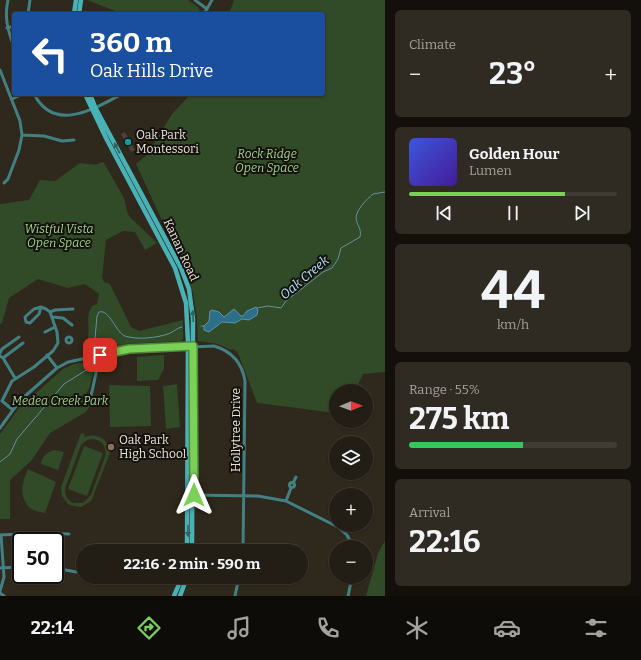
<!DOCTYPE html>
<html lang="en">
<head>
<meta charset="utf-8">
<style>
	body { margin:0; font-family:Bitter,serif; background:#2f2b22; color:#f1f3f6; height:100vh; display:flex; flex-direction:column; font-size:15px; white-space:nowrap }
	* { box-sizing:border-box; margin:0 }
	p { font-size:13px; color:#a3a2a0 }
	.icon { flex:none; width:22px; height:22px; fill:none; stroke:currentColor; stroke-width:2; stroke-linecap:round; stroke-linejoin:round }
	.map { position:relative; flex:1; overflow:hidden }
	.side { display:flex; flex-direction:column; gap:10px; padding:10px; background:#13100c; width:256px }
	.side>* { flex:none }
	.guide { position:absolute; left:12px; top:12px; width:313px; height:84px; border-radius:4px; box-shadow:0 1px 3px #0004,0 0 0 1px #403c34; background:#1a4fa0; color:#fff; overflow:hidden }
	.needle { width:26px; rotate:89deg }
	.buttons { position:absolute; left:329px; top:384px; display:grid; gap:8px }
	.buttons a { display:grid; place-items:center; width:44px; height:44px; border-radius:50%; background:#231e15; box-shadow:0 1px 3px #0004,0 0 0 1px #403c34; font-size:20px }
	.speed { position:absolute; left:12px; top:532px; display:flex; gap:8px; font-size:20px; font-weight:700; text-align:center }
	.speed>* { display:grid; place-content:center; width:52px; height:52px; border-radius:50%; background:#231e15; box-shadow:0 1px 3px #0004,0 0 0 1px #403c34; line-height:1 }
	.speed .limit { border:2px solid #111; border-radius:6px; background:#fff; color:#111 }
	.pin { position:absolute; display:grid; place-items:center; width:34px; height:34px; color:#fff; margin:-17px; border-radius:8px; box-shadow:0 2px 6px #0006 }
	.me { position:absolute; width:44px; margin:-22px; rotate:0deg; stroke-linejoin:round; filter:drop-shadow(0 0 3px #0008) }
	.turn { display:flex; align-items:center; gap:14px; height:84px; padding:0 12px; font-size:18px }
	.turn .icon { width:52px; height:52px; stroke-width:2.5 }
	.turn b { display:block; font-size:28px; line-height:34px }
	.big { font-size:30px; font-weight:700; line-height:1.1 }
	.side .tile { flex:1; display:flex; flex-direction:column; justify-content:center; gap:6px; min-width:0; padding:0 14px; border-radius:6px; background:#2f2b22 }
	.side .dial { align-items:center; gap:0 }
	.dial b { font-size:52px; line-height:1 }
	.song { display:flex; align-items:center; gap:12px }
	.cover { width:48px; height:48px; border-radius:6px; background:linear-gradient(135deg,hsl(230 70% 55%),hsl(260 70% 35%)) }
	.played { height:4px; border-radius:2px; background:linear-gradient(90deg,#79d158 75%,#403c34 75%) }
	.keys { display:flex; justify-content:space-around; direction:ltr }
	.heat { display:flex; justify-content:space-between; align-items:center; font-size:22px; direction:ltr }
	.charge { height:6px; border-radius:3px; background:linear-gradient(90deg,#34c759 55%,#403c34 0) }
	.trip { position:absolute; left:76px; top:544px; width:232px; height:40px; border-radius:20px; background:#231e15; box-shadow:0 1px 3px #0004,0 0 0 1px #403c34; font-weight:700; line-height:40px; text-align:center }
	.tab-bar { display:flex; height:64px; justify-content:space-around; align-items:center; background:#0e0c08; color:#a3a2a0 }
	.tab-bar .icon { width:28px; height:28px }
	.tab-bar .selected { color:#79d158 }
	.tab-bar b { font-size:18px; color:#f1f3f6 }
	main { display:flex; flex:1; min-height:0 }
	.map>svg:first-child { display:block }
	.green { fill:#314a27; fill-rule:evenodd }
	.water { fill:#2b6f8b; stroke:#6392a3 }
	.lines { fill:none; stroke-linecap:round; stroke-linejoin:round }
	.stream { stroke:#6392a3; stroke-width:1 }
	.building { fill:#4f3f3b }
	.minor { stroke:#438083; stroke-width:3 }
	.secondary { stroke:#49b2b7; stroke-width:4.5 }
	.oneway { fill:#2f6262 }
	.route-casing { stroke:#4f8839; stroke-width:10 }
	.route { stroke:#79d158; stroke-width:7 }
	.culture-dot { fill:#0f9aa8; stroke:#15110c; stroke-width:1.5 }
	.education-dot { fill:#8d6e63; stroke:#15110c; stroke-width:1.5 }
	.labels { text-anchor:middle; stroke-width:4; stroke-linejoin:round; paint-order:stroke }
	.poi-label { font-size:12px; fill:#e7e2db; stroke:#15110c; text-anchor:start }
	.park-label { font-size:12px; font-style:italic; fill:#a0d38b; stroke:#15110c }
	.street-label { font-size:12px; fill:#e7e2db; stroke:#15110c }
	.water-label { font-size:13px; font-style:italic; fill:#aee4fe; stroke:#15110c }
</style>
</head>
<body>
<main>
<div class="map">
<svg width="385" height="596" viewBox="0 0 385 596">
	<rect width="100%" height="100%" fill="#2f281c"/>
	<path class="green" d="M87,0H188L198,7L200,11L199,14H123Z
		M234,0H385V372L363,374L355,391H336V413L257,403L238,353L233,349L231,350L218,344L198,341L197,318L193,293L187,273L177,252L178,250L175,244H173L136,164L147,155L172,114L191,94H323V14H229Z
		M102,162L104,163L124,198L127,211L129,216L157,243L145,250L135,232L123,231L106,240L102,278L104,282L110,284L131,327L139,331L183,320V339L181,341L127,344L87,353C86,347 88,343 88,337C90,324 85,318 92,306L97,304L99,294L85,284L68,288L38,279L9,298L2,323L0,324V204L29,200L40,180L55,181L80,163C87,163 95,167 102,162Z
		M164,355V369L158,380L137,381V357Z
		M96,361L89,389L85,395L87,402L93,401L86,412L50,433L31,461L10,480V519H0V434L19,408L63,369L74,364Z
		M177,384L180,427L166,429L163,386Z
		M110,385L150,386L151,426L110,427L109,387Z
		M81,433L85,434L84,437C97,432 109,439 110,453L91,501L81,507L69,505L62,496L61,487ZM93,439C103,441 107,447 105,457L91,495L83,503H73C66,499 64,493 66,486L81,445L87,440Z
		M84,446L103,453L87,496L68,489Z
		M54,450L64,452L58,470L41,464C42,456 46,453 54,450Z
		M28,469L56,482L45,513C40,512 33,511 30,508C18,496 22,482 28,469Z
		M385,541V596H366L378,553Z"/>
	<path class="water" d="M256,307L258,310L257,315L249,320L242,319L235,323L222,322L209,332L204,330V326L209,321L210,311L212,310L219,312L224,317L234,309L241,316H243L247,311Z"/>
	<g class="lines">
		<path class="stream" d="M257,308L268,306L281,308L286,301L323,272L332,268L338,259L341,248L360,237C362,229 357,226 356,218C356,210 367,199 373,194L385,192
			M201,326H204
			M94,350L97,316L99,312C110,309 115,332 125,336C137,340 156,338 168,334C174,332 176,328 182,327
			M0,462L10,454L17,439L64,384L91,367L92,362"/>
	</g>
	<path class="building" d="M125,132L135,150L131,152L121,134Z"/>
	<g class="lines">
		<path class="minor" d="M8,0C4,17 8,31 14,47
			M195,0L207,9
			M28,14L30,0
			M204,14L212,0
			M7,28L14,26
			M0,70L20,121L22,135L19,150L8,179L4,183
			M34,94C54,133 94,109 122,94
			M12,99L23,94
			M22,135L44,136L62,141L74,140
			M41,307L39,314L30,323L26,322L25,317L34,309Z
			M50,312L55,310L73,309
			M52,317L63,318L72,325
			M45,332L55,327
			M66 340a3 3 0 1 1 6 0a3 3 0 1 1-6 0Z
			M0,353L2,349L19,337
			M47,355L57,368
			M0,356L3,358L15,378
			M3,358L23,343
			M91,396L100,355
			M2,401L12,381L34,367L53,351L58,343L57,332L50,312L46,309L41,307
			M2,401L13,410
			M0,428L13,410L24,397L57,368L68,362L125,350L214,346C231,351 242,362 245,381L243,551
			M289.5 485a2.5 2.5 0 1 1 5 0a2.5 2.5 0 1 1-5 0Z
			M293,483L296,477
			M192,495L258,496L286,501L338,527L347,535L353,547
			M286,501L291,488
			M0,535L45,533L69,534
			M0,568L21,567
			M55,568L76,572L83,571
			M0,591L4,577L1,535
			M0,593L4,596
			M235,596L239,577
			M348,596L352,577"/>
		<path class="secondary" d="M74,14L76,0
			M79,14L81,0
			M85,94L107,140L175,268L186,303L188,342L187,551
			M90,94L95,107L181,268L189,289L193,319L192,551
			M174,596L182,577
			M180,596L187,577"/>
	</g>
	<defs><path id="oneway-solid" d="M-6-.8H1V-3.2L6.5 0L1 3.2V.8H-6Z"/></defs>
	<g class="oneway">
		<use href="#oneway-solid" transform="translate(117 148) rotate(-118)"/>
		<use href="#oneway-solid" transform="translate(193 316) rotate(-93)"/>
		<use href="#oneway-solid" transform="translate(188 531) rotate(90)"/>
	</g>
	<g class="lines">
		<defs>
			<path id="route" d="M100,355L129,349L193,346L194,495"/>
		</defs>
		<use href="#route" class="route-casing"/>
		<use href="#route" class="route"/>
	</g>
	<circle class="culture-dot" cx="128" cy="142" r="4"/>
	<circle class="education-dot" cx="111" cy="447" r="4"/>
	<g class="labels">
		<g class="poi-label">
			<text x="136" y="139">Oak Park<tspan x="136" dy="14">Montessori</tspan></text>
			<text x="119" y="444">Oak Park<tspan x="119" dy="14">High School</tspan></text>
		</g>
		<g class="park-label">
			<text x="267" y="158">Rock Ridge<tspan x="267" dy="14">Open Space</tspan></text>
			<text x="59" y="233">Wistful Vista<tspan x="59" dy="14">Open Space</tspan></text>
			<text x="60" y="405">Medea Creek Park</text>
		</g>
		<g class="street-label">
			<text transform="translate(181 250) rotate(65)" y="4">Kanan Road</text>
			<text transform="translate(236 430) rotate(-90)" y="4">Hollytree Drive</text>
		</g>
		<g class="water-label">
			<text transform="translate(304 277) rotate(-40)" y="5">Oak Creek</text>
		</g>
	</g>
</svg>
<div class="buttons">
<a><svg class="needle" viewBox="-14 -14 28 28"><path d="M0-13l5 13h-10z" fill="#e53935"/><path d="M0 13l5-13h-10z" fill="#a3a2a0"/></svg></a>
<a><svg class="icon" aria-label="layers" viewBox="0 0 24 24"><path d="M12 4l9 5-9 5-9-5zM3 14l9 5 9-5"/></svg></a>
<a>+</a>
<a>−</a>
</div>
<div class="speed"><div class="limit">50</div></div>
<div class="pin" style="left:100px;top:355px;background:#d93025"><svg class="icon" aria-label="arrive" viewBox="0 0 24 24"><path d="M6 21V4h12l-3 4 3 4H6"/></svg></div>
<svg class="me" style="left:194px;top:495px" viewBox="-20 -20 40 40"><path d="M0-17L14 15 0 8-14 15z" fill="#79d158" stroke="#fff" stroke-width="4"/></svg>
<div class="trip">22:16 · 2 min · 590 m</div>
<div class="guide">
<div class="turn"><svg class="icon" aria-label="left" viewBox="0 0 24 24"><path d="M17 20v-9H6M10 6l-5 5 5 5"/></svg><div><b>360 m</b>Oak Hills Drive</div></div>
</div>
</div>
<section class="side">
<div class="tile"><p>Climate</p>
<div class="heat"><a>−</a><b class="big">23°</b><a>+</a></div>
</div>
<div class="tile">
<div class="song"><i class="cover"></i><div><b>Golden Hour</b><p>Lumen</p></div></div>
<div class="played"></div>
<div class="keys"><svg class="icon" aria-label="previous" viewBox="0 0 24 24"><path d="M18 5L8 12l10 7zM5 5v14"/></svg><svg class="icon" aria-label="pause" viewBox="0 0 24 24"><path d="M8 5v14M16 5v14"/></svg><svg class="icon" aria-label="next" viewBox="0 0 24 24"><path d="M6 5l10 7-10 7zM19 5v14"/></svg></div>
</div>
<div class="tile dial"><b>44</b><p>km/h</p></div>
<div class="tile"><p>Range · 55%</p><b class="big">275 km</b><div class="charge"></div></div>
<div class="tile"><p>Arrival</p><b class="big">22:16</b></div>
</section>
</main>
<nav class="tab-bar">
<b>22:14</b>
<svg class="icon selected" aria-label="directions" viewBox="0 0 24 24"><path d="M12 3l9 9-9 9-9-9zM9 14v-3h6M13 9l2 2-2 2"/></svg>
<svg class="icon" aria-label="music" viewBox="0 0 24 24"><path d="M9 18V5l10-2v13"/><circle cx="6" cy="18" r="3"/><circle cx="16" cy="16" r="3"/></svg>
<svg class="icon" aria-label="phone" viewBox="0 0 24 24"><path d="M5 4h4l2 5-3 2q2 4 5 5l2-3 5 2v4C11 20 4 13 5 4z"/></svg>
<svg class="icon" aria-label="climate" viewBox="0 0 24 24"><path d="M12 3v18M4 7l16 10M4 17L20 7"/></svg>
<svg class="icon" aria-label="car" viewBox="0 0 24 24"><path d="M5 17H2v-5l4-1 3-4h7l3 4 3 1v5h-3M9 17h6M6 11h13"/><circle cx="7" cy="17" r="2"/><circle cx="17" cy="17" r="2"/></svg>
<svg class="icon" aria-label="filters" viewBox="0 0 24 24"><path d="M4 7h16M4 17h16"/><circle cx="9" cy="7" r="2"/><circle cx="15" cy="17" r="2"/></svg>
</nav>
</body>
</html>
